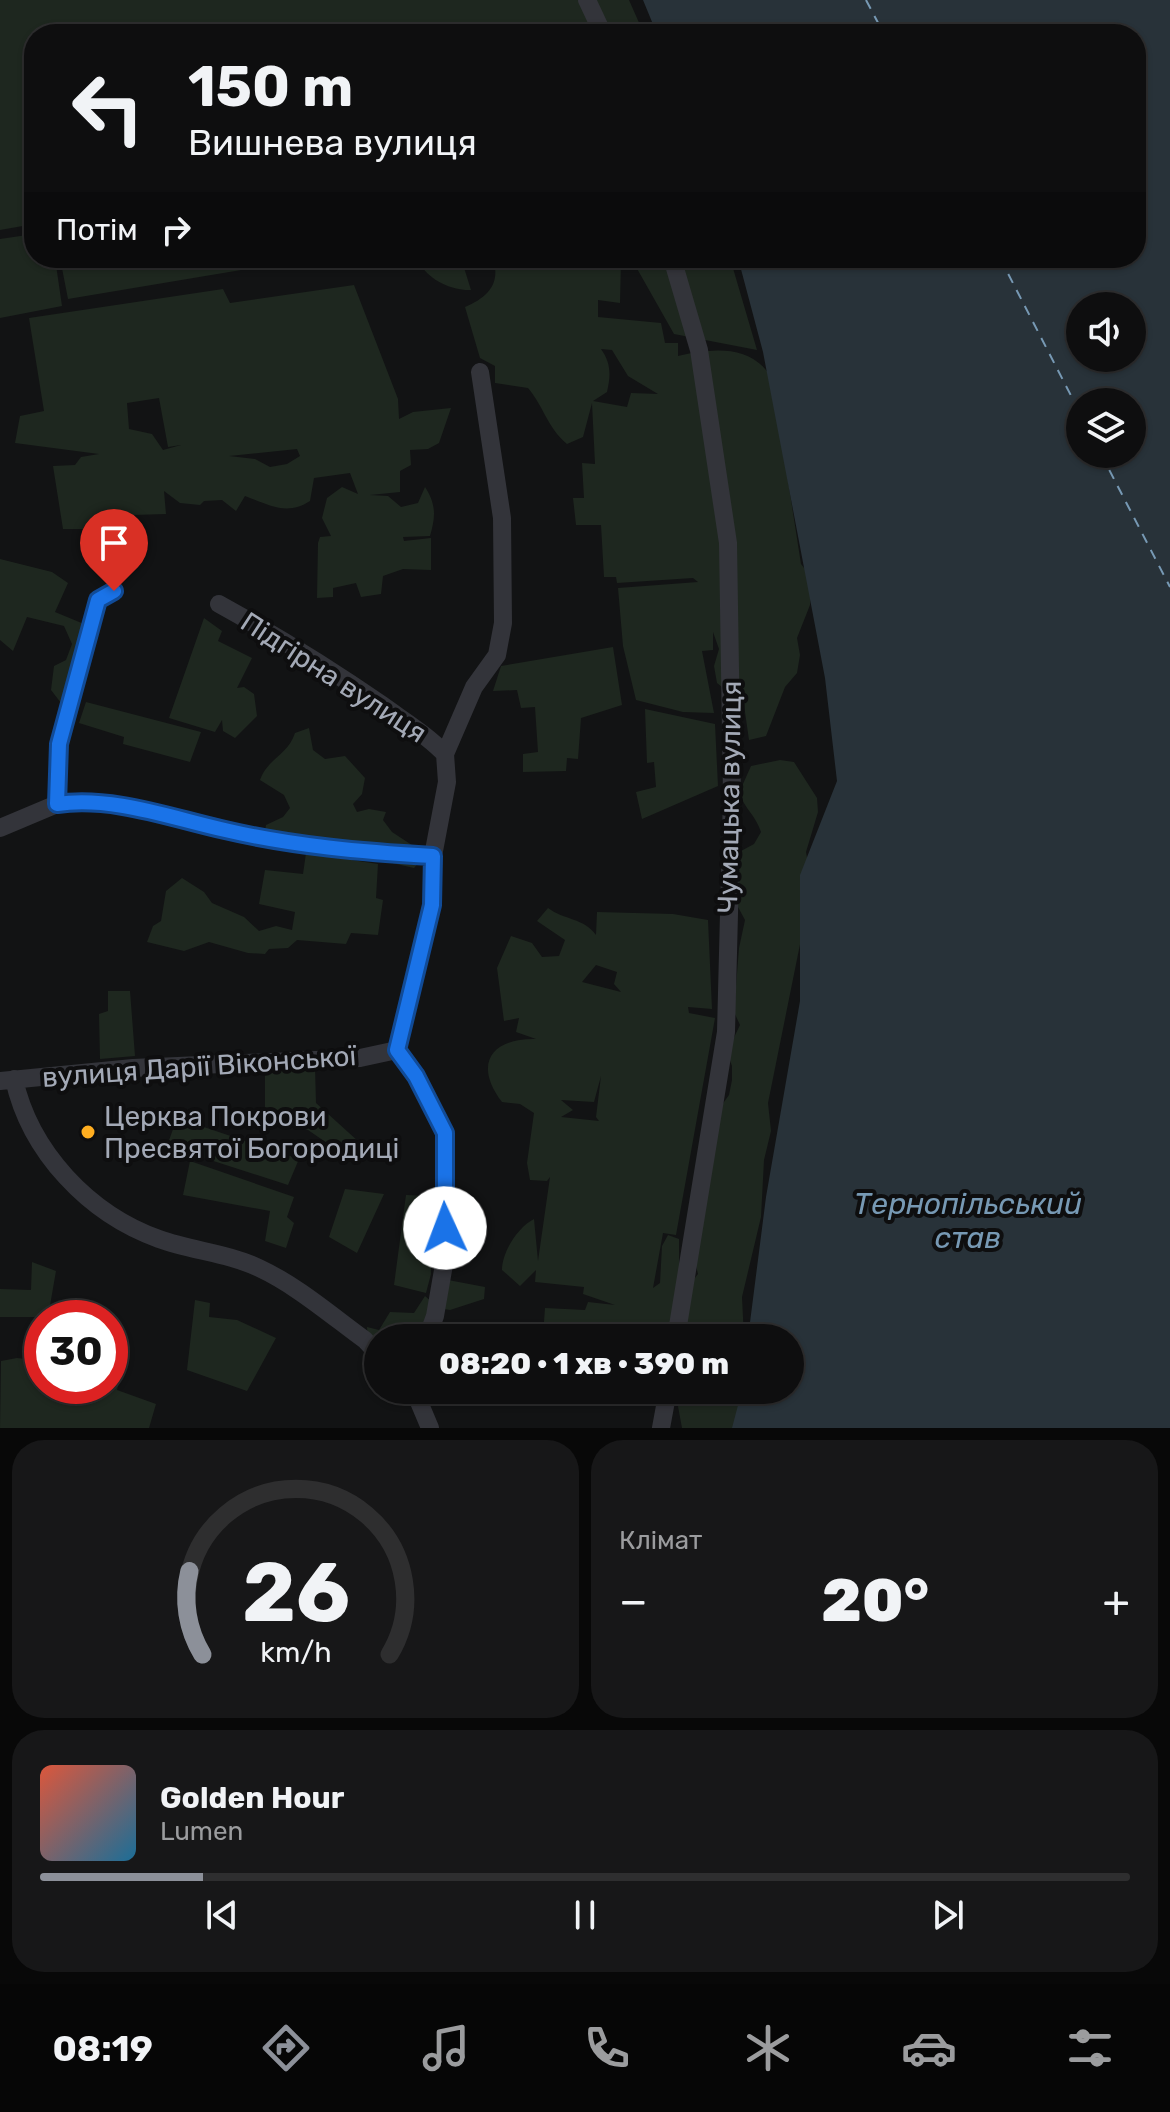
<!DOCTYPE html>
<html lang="uk">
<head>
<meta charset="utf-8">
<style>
	body { margin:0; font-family:Rubik,sans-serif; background:#171718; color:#f1f3f6; height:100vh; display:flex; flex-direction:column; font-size:30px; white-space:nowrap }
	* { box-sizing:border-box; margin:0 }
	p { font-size:26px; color:#9b9c9e }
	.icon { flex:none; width:44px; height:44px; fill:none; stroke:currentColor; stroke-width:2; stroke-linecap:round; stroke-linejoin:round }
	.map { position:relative; height:1428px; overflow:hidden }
	.sheet { display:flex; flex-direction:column; gap:12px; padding:12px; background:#080808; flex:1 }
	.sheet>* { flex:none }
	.hud { position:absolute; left:24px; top:24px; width:1122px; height:244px; border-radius:32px; box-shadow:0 2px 6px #0004,0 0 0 2px #2e2e2f; background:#0e0e0f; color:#f1f3f6; overflow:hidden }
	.fabs { position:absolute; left:1066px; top:292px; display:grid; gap:16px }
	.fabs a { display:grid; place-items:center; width:80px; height:80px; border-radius:50%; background:#0e0e0f; box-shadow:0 2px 6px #0004,0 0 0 2px #2e2e2f; font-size:40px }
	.speed { position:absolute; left:24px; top:1300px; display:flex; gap:16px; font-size:40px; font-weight:700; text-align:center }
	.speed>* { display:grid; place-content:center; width:104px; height:104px; border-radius:50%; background:#0e0e0f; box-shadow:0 2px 6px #0004,0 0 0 2px #2e2e2f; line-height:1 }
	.speed .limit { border:12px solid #d22; background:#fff; color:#111 }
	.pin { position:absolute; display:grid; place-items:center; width:68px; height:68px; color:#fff; margin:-82px -34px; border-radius:50% 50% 50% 0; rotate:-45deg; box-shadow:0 0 8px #0007 }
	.pin .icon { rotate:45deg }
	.me { position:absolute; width:88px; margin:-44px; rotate:358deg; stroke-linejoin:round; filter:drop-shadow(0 0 6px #0008) }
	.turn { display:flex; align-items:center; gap:28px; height:168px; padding:0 32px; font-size:36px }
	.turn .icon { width:104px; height:104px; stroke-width:2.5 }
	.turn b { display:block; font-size:56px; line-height:68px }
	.then { display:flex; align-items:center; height:76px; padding:0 32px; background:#0003; gap:16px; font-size:30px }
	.big { font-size:60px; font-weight:800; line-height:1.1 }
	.sheet .card { flex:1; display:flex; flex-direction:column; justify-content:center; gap:12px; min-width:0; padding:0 28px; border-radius:32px; background:#171718 }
	.sheet .dial { align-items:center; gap:0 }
	.dial svg { height:208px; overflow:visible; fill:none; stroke:#2e2e2f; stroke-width:7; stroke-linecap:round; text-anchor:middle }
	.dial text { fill:#f1f3f6; stroke:none }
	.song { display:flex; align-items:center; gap:24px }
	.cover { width:96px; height:96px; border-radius:12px; background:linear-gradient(135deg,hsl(10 70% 55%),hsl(200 70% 35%)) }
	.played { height:8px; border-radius:4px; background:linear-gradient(90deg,#8c9099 15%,#2e2e2f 15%) }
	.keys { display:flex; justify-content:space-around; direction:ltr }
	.heat { display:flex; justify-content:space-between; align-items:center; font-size:44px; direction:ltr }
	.sheet .tiles { flex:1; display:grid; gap:12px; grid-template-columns:1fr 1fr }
	.card:last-child { grid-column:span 2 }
	.trip { position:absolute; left:364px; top:1324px; width:440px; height:80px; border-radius:40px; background:#0e0e0f; box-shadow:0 2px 6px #0004,0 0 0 2px #2e2e2f; font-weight:800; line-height:80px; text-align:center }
	.tab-bar { display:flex; height:128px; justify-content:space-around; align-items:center; background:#060606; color:#9b9c9e }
	.tab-bar .icon { width:56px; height:56px }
	.tab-bar .on { color:#8c9099 }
	.tab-bar b { font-size:36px; color:#f1f3f6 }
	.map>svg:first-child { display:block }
	.green { fill:#1e271f; fill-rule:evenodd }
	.water { fill:#283239; fill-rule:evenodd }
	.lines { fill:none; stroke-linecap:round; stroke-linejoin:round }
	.ferry { stroke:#7799b4; stroke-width:2; stroke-dasharray:10 8; stroke-linecap:butt }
	.minor { stroke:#33343a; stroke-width:18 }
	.route-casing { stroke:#114b97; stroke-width:20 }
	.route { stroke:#1a73e8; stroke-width:14 }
	.poi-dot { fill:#ffae20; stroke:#0e0e0f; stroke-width:3 }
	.labels { text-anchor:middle; stroke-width:8; stroke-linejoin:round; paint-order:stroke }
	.street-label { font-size:28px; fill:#a3a9b6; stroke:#0e0e0f }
	.poi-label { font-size:28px; fill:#a3a9b6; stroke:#0e0e0f; text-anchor:start }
	.water-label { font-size:30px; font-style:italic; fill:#7799b4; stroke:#0e0e0f }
</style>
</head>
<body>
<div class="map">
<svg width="1170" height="1428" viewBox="0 0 1170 1428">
	<rect width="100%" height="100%" fill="#121314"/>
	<path class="green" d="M0,0H629L644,34H34V224L0,230Z
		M34,234V258H55L62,306L0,318V239Z
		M60,258H312L68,299Z
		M432,258H461L471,290C454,291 430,281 421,265Z
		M493,258L621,259L620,303L598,300V317L661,323L665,343H678V356C713,348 751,344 772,378L801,564L812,578L810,605L797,638L800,655L797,673L785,687L766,736L749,740L744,705L717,683L714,666L719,649L713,632V650L702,651L714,713L683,712L636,700L623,646L618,588L698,582L693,578L617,583L616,577H604L601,525H576L573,498H584L582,463L595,464L592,403L583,437L567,444C547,427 544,407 528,388L495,383V366L480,358L465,307C488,297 501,284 493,258ZM601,349L612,350L628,376L658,394L631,393L627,407L593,401L607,392C611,375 611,363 601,349Z
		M631,258H730L757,350L674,334Z
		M354,285L398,399L399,419L413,412L451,408L439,443L428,449L410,450L411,465L400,471V492L370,495L388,496L401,507L418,503L425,487C436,504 436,516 430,536L403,537L404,541L431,538V570L403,569L383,576L381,594L361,597L356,583L333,588V597L317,598L318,543L320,537L331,536L322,518L327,498L342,487L358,494L350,473L314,478L310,501C287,516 269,505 245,496L236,511L222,500L204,501L200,505L180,503L164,491L166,514L133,515L131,529H63L53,466L75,465L81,457L99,454L15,443L20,416L44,411L29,318L223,289L230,303ZM159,398L168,447L181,445L163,450L152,434L129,429L127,403ZM297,449L300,456L287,464L270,467L255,459L229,456Z
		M0,559L52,572L68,583L55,612L84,624L61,703L51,690L54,666L66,660L72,644L64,626L27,617L13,651L0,640Z
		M204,618L222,631L218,641L252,658L237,688L244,687L254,694L257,716L235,738L223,731L222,720L215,732L169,718Z
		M613,647L622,705L581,718L578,759L567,758L566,771L523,772V754L538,752L535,707L521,708L517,690L493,691L501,666Z
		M86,702L201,732L190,762L123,744L124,737L79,723Z
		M645,709L715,724L718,786L642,819L636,792L656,787L654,762L647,763Z
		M309,728L313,750L325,759L345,756L365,778L362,794L353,804L357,812L369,809L386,812L383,820L392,832L421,851V860L414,868L370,858L263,844L266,825L283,817L290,808L284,795L260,780C268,758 288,755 295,733Z
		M780,760L794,762L817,798L818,812L806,852L812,885L768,1103L771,1131L764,1160L761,1217L742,1297L744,1338H685L682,1294L698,1274L691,1245L711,1120L729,1095L732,1080V1066L727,1052L740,1025L734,1012L739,948L745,920L738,907L736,865L741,851L754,844L761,832C756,816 745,809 739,793L751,766Z
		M306,853L378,864L376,898L383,900L378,935L351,933L346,944L297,940L288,948L269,949L265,954L248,953L209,942L184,951L147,942L153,926L161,921L166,891L182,878L204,892L212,903L244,917L259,931L276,926L292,930L295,912L259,904L265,870L303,874Z
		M548,908C564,920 584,918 596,935L597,912L673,914L708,920L712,1009L688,1007L689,1013L715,1018L676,1235L663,1233L653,1288L660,1283L662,1246L668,1235L679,1239V1277L668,1338H518L543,1335L545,1308L585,1310L588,1302L615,1305L583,1294L584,1287L535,1282L536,1270L520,1286L502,1270C502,1252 518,1227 534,1219L538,1261L550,1177L547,1181L530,1180L527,1163L534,1113L520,1104L502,1102C473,1064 491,1038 536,1039L516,1032L519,1018L504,1021L497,968L511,936L532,943L542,957L559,956L565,940L537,921ZM596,965L617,972L614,984L621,992L582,982ZM601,1076L596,1117L599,1121L561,1117L573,1110L561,1100L594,1102Z
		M108,991H130L135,1056L100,1059L99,1014L108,1011Z
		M315,1067L316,1103L359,1142L346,1156L308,1130L265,1120V1069Z
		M177,1118L299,1159L288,1185L167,1146Z
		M190,1161L294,1197L287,1217L294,1223L286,1248L265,1241L270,1211L183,1195Z
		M345,1189L384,1194L357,1253L329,1237Z
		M406,1195L430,1196L431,1274L426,1293L394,1285Z
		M32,1262L56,1271L48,1317H0V1289L31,1290Z
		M448,1280L485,1287L484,1299L450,1310L438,1308Z
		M425,1296L434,1304L419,1338H378V1348L368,1339L367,1327L379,1330L390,1312L414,1313Z
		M195,1300L210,1303L209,1317L237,1320L276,1338L247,1391L187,1370Z
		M444,1322L479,1332L481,1338H434L435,1331Z
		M17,1358L42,1361V1386H110V1362L124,1364L117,1390L156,1404L149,1428H0L1,1361Z
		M675,1390H748L742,1428H682Z"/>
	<path class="water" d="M643,0H1170V1428H732L742,1390H790V1338H748L766,1197L800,1001V875L837,781L825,678L763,352L738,258H1136V34H657ZM1080,306H1132V358H1080ZM1080,402H1132V454H1080Z"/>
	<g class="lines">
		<path class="ferry" d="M866,0L884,34
			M1000,258L1080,413
			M1101,454L1170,587"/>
		<path class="minor" d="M587,0L603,34
			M672,258L699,350L728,543L732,795L726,1032L676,1338
			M114,591L98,600L59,744L57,804C113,796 171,818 225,830C293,846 363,852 433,856
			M219,604C275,635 329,668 382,705C404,721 427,735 445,754
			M0,828L57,804
			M14,1079C30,1152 89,1214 159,1239C192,1251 228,1253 259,1268C296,1285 332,1316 365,1340L378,1354
			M0,1081L133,1068L360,1058L397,1050
			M427,1338L435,1316L446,1253L445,1133L416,1076L397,1050L432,905L433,856L447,782L445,754L474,687L497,655L503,623L502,518L480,372
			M414,1390L430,1428
			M661,1428L668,1390"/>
	</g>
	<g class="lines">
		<defs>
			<path id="route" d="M114,591L98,600L59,744L57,804C113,796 171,818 225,830C293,846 363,852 433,856L432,905L397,1050L416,1076L445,1133V1228"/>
		</defs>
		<use href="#route" class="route-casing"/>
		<use href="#route" class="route"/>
	</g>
	<circle class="poi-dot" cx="88" cy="1132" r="8"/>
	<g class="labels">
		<g class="street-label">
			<text transform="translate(334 677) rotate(33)" y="10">Підгірна вулиця</text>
			<text transform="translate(729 797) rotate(-89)" y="10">Чумацька вулиця</text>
			<text transform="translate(199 1066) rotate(-4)" y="10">вулиця Дарії Віконської</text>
		</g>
		<g class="poi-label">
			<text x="104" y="1126">Церква Покрови<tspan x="104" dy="32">Пресвятої Богородиці</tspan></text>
		</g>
		<g class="water-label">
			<text x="968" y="1214">Тернопільський<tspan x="968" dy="34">став</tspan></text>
		</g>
	</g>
</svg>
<div class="fabs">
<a><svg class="icon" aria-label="sound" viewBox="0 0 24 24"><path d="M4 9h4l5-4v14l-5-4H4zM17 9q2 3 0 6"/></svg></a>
<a><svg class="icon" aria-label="layers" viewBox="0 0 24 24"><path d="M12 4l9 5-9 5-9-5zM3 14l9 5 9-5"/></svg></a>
</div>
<div class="speed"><div class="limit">30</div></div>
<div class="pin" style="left:114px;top:591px;background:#d93025"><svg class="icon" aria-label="arrive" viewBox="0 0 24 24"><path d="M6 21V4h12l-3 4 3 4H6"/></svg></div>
<svg class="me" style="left:445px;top:1228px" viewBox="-20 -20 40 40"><circle r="19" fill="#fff"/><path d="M0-13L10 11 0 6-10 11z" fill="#1a73e8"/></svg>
<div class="trip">08:20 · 1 хв · 390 m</div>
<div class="hud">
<div class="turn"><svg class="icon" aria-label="left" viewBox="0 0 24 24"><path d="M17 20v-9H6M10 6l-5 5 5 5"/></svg><div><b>150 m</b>Вишнева вулиця</div></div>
<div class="then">Потім<svg class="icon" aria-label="right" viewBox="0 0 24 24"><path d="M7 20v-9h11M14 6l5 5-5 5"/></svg></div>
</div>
</div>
<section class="sheet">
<div class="tiles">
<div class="card dial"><svg viewBox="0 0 100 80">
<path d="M14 69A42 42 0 1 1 86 69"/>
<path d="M14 69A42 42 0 0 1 9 37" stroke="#8c9099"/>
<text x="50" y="56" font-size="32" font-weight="700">26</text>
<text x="50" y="72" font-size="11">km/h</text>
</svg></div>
<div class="card"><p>Клімат</p>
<div class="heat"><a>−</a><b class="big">20°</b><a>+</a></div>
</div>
<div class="card">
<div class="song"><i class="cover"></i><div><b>Golden Hour</b><p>Lumen</p></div></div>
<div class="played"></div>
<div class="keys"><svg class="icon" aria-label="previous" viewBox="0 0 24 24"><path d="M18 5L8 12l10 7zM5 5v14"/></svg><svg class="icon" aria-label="pause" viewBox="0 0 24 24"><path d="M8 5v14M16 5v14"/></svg><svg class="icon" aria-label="next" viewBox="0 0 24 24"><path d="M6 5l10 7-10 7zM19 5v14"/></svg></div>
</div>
</div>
</section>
<nav class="tab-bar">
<b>08:19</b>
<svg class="icon on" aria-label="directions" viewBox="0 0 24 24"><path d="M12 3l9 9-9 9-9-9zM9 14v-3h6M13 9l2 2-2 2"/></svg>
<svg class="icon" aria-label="music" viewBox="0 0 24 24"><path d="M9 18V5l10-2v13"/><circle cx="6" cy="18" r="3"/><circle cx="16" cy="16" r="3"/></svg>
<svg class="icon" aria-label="phone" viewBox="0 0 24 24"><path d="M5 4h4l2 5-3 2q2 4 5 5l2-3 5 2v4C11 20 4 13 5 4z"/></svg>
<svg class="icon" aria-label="climate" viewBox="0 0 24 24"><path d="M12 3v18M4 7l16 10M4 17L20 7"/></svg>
<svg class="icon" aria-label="car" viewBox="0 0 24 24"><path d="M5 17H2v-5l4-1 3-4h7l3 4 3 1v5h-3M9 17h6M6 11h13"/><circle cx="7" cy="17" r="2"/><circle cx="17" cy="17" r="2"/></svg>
<svg class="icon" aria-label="filters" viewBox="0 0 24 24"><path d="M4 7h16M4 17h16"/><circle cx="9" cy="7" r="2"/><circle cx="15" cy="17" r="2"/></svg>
</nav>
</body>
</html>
